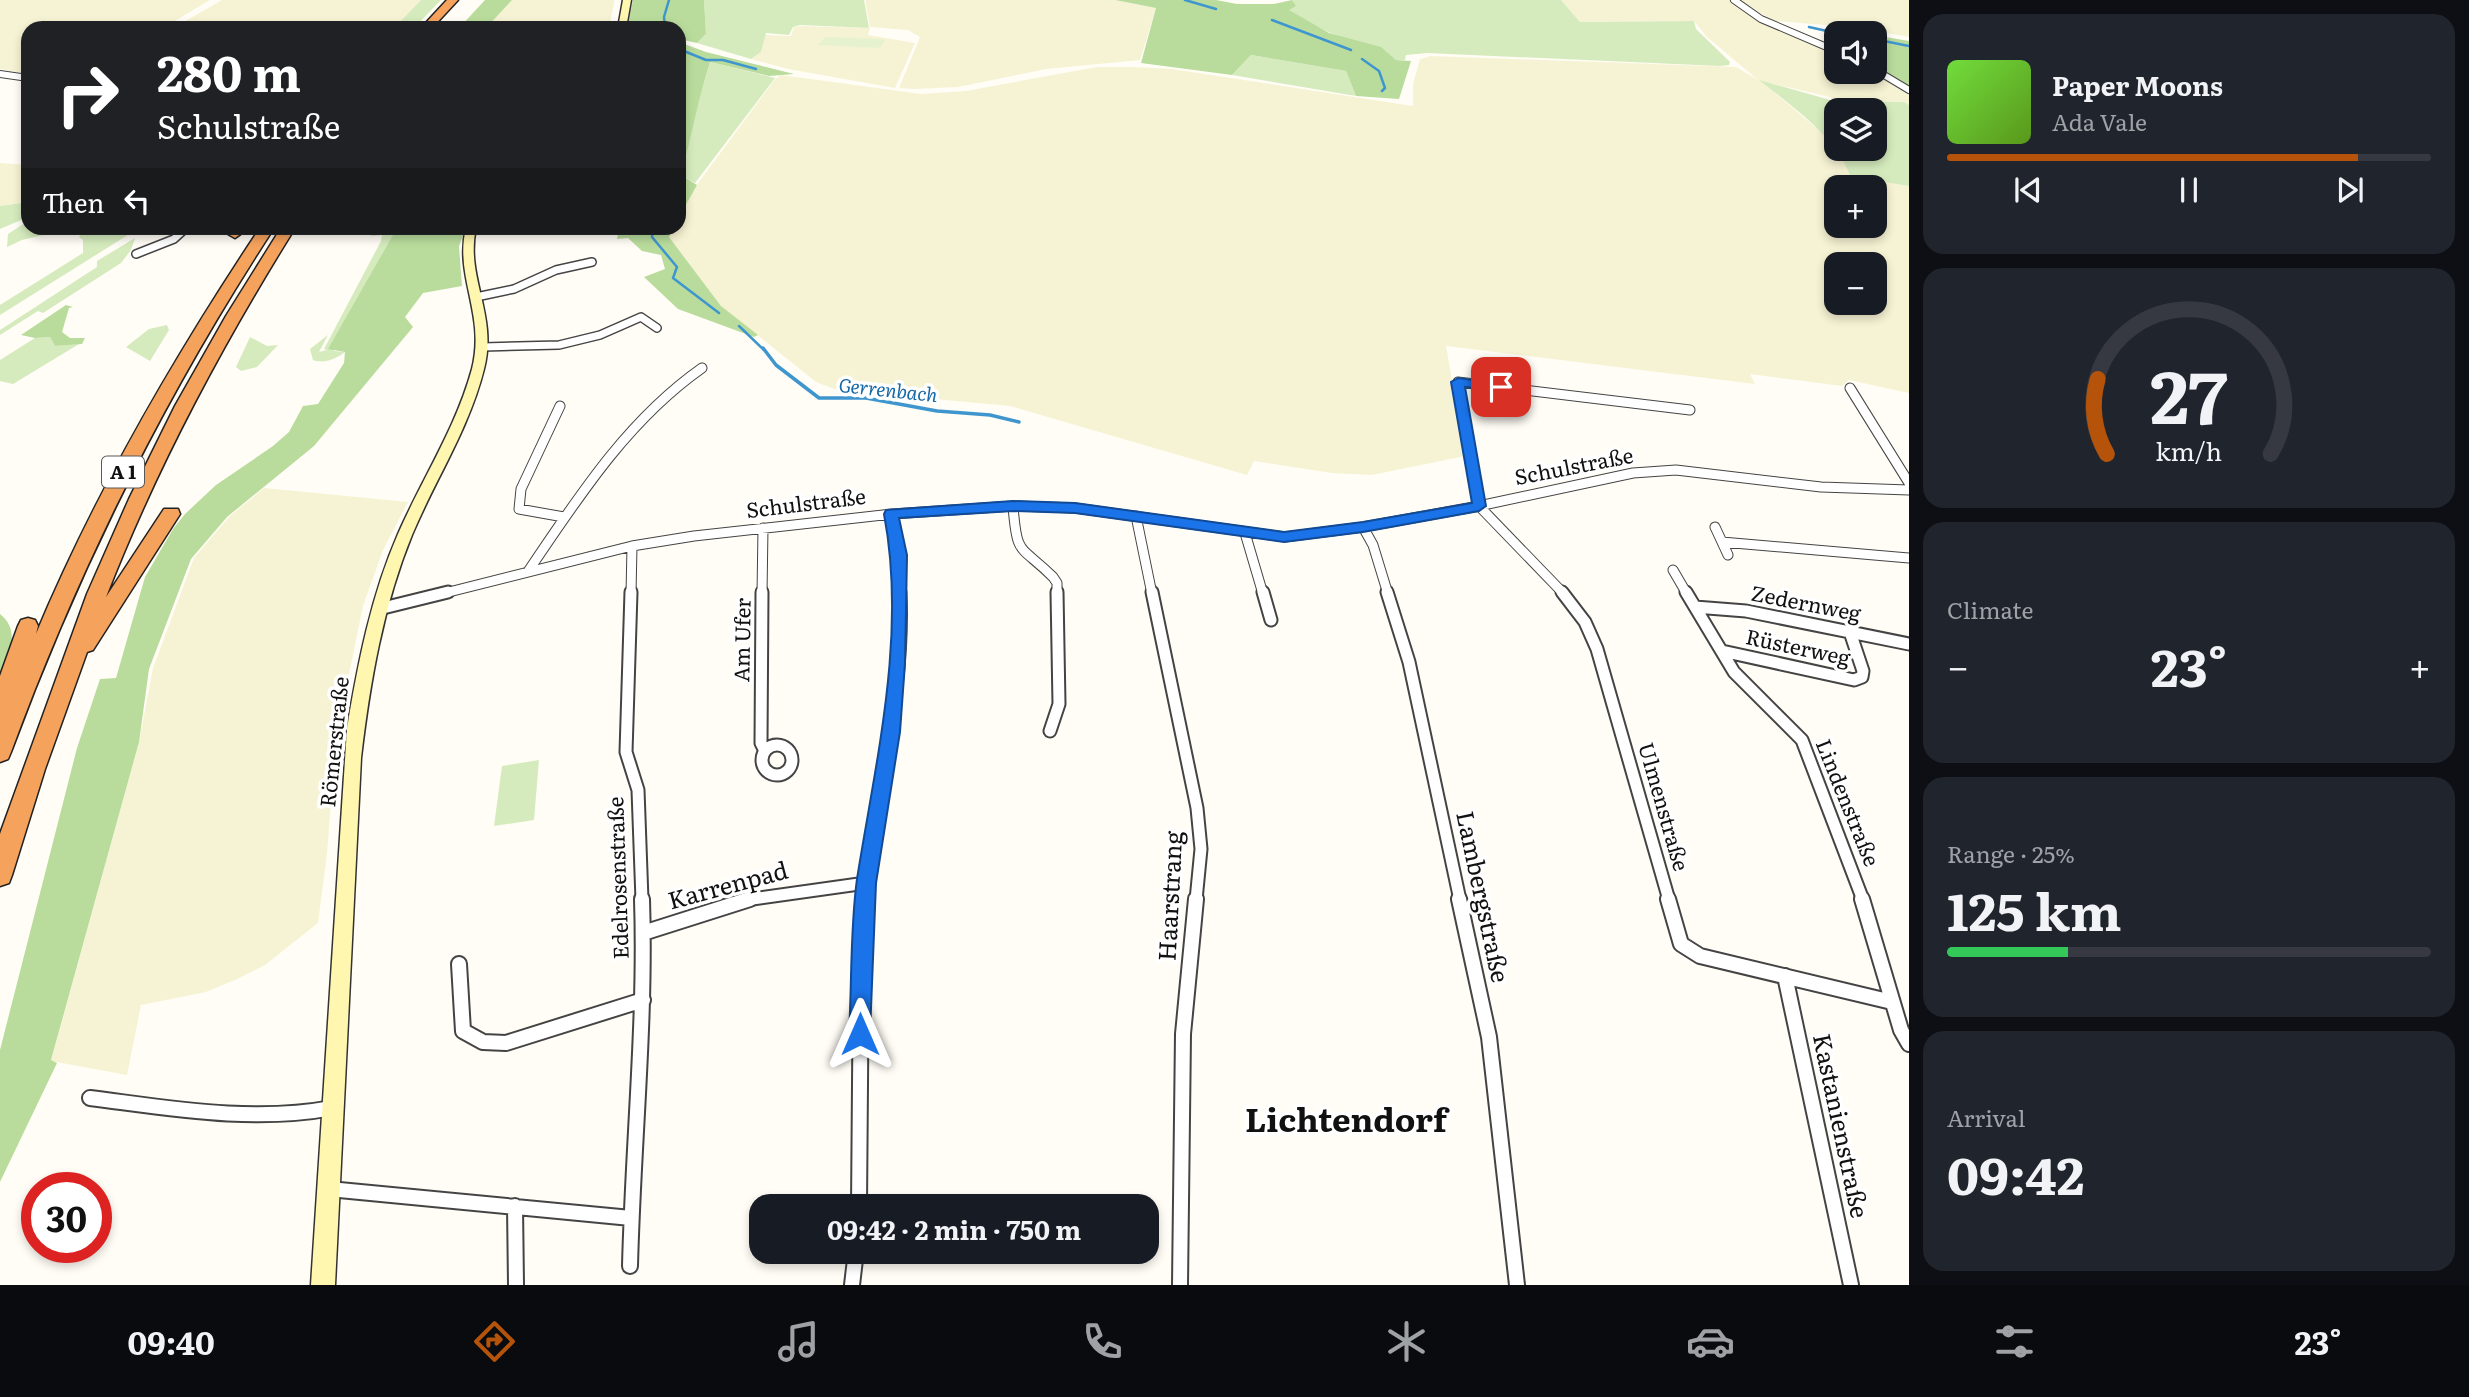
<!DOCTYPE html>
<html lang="en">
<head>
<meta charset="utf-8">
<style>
	body { margin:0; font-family:Literata,serif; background:#20242c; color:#f1f3f6; height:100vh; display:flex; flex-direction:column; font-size:26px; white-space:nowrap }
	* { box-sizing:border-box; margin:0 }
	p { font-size:23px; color:#9ea1a6 }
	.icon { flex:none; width:38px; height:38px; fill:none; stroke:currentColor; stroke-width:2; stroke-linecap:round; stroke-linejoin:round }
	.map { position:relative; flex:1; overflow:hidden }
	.details { display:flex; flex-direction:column; gap:14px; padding:14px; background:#0d0f14; width:560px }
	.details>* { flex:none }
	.guide { position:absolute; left:21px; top:21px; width:665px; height:214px; border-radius:21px; box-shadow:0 4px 10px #0003; background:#202124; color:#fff; overflow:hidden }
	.fabs { position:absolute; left:1824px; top:21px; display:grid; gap:14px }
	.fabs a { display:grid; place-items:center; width:63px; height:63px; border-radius:14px; background:#171b24; box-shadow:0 4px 10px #0003; font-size:35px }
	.speed { position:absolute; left:21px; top:1172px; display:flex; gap:14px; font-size:35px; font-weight:700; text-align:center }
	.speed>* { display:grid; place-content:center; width:91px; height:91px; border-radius:50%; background:#171b24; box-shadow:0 4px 10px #0003; line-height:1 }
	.speed .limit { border:10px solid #d22; background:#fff; color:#111 }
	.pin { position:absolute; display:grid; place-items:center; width:60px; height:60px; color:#fff; margin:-30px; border-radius:14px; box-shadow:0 4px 10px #0006 }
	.me { position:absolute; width:77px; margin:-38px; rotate:0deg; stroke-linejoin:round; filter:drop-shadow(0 0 5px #0008) }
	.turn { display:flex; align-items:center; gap:24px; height:147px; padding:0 21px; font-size:32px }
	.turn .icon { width:91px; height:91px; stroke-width:2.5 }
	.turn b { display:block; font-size:49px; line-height:60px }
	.then { display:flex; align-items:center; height:66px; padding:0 21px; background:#0003; gap:14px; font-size:26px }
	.big { font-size:52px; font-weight:700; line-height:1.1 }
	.details .tile { flex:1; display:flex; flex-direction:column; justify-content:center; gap:10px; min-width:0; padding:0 24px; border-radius:21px; background:#20242c }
	.details .dial { align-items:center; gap:0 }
	.dial svg { height:182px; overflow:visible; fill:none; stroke:#363941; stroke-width:7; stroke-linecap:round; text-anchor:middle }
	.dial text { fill:#f1f3f6; stroke:none }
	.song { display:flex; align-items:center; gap:21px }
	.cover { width:84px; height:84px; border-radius:10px; background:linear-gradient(135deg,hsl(100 70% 55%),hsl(90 70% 35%)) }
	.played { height:7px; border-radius:4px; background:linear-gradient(90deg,#b45309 85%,#363941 85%) }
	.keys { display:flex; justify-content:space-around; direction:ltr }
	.heat { display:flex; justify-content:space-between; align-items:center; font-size:38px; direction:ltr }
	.charge { height:10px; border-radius:5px; background:linear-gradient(90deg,#34c759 25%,#363941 0) }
	.trip { position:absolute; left:749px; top:1194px; width:410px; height:70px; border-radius:21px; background:#171b24; box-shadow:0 4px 10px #0003; font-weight:700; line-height:70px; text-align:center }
	.tabs { display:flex; height:112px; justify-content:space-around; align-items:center; background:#090b0e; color:#9ea1a6 }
	.tabs .icon { width:49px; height:49px }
	.tabs .selected { color:#b45309 }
	.tabs b { font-size:32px; color:#f1f3f6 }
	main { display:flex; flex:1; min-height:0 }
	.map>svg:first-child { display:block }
	.farmland { fill:#f6f3d4; fill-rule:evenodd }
	.green { fill:#d5ebbd; fill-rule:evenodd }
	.forest { fill:#b9dc9c }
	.pitch { fill:#e6f2cf }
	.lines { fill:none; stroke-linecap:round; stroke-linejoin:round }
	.stream-far1 { stroke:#3f96cf; stroke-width:2.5 }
	.stream { stroke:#3f96cf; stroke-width:3.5 }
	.street-far4-casing { stroke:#444; stroke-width:8 }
	.street-far3-casing { stroke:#444; stroke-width:10 }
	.street-far2-casing { stroke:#444; stroke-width:11 }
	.street-far1-casing { stroke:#444; stroke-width:15 }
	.street-casing { stroke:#444; stroke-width:18 }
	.secondary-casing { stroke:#333; stroke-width:3 }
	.highway-casing { stroke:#222; stroke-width:3 }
	.street-far4 { stroke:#fff; stroke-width:6 }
	.street-far3 { stroke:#fff; stroke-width:7 }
	.street-far2 { stroke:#fff; stroke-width:9 }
	.street-far1 { stroke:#fff; stroke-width:11 }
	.street { stroke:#fff; stroke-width:14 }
	.secondary { fill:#fff6b0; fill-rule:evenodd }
	.highway { fill:#f5a25d; fill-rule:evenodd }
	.route { fill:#1a73e8; stroke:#114b97; stroke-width:2 }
	.labels { text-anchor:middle; stroke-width:7; stroke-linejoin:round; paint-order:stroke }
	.far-water-label { font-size:19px; font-style:italic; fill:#1768a6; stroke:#fff }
	.shield { fill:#fff; stroke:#585858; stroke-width:2 }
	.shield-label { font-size:19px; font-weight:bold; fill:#111 }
	.street-label { font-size:21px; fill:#111; stroke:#fff }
	.near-street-label { font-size:24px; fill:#111; stroke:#fff }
	.near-district-label { font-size:33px; font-weight:bold; fill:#111; stroke:#fff }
</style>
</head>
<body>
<main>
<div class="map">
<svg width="1909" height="1285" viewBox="0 0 1909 1285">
	<rect width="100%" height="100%" fill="#fffdf5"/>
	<path class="farmland" d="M0,0H210L163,28H28V74L0,69Z
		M222,0H421L394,28H173Z
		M512,0H614V3L609,28H486Z
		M865,0H1115L1156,8L1140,60L1046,69L958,87L915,89L899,88L920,37L908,30L870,27Z
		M1561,0H1733L1752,14L1836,52V72H1874L1909,91V105L1904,102L1834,101L1830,97L1761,81L1822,133L1845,163L1851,177L1909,186V393L1849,380L1842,386L1750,374L1755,384L1446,346L1465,456L1372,475L1332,473L1254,461L1247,475L1010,406L837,390L816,382L721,306L669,237L674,228H679V217L693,190L775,79L781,75L921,94L966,91L1097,67H1134L1172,69L1413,106V84L1420,59L1431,56L1736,67L1758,80L1707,37L1694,21L1580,22ZM1836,187H1874V226H1836ZM1836,264H1874V303H1836Z
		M1739,0H1909V37L1852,27L1774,21Z
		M801,26L870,28L868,35L915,43L895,88L788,69L751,59L761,52L765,35L791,36L794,27Z
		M0,163L28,165V202L0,206Z
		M264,488L408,502L383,550L363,606L336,737L327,854L318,923L265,965L237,979L206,992L141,1005L127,1075L51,1061L139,742L153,668L194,558L229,517Z"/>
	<path class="green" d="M421,0H441L414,28H394Z
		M704,0H864L869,28L800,25L793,27L789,35L766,33L761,52L751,59L697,43L706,34Z
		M1292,0H1561L1580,22L1694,21L1696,29L1730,62L1729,65L1720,66L1427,53L1406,55L1405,60H1396C1372,39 1355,44 1328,32C1315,26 1301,18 1288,10L1295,6Z
		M1251,55L1346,71L1356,96L1232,75Z
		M710,62L775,78L695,183L681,175C692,137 698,99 710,62Z
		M1759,80L1834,101L1904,102L1909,105V186L1851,177C1834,135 1794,108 1759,80ZM1836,110H1874V149H1836Z
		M28,202V217L0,229V206Z
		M28,221V228H73L22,240L7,247L8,234Z
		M85,228H139L0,315V305L83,253V240L79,237Z
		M361,228H397L334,351L345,352C336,359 324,364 313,360L310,349L328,335L319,352L327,350L324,349L381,241L382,235L372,236Z
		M135,238L131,250L121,263L43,313L38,311L0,335V330L97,267V261Z
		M167,325L169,330L150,361L126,347L149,329Z
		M50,337L55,346L79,344L13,384L0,381V360L35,338Z
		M250,337L267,346L278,345L257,367L241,371L236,367Z
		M539,760L534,820L494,826L502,766Z"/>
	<path class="forest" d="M485,0H512L486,28H459Z
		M633,0H704L706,34L697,43L679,39V28H627Z
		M1115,0H1216L1237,4H1274L1292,0L1296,6L1289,10L1329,33L1381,47L1396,60L1411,61L1399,99L1356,96L1346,71L1251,55L1232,75L1141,63L1156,8Z
		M1874,35L1909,41V90L1874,68Z
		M679,42L706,52L794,74L769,76L710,62C698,99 692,137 681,175L697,185L679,217V75L684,70L679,64Z
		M397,228H466L459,246L462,286L423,293L405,317L413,327L314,446L227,517L191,559L149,669L139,742L51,1060L57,1063L0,1182V1050L77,748L100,679L116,678L145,577L173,529L185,514L216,485L273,446L289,432L303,406L318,404L344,363L345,352L328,349Z
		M619,228H674L669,237L721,306L758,335L754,337L678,309L644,277L665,269L661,255L642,251L628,238L617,239Z
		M66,305L73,307L69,308L62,332L70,338H85L82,344L55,346L50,337L35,338L21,335Z
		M0,614C22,632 8,655 0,678Z"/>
	<path class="pitch" d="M826,37L878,39L885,40L882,46L877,48L818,45Z"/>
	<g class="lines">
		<path class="stream-far1" d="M1185,0L1216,9
			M1272,20L1351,50
			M1809,27L1836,33
			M665,28L664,17L669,0
			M1874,39L1909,46
			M679,49L706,60H723L756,69
			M1362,59L1379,71L1385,88L1382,91
			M653,228L652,237L677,267L673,278L719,313
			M739,326L764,350"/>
		<path class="stream" d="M763,348L776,365L819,398H866L937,411L990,415L1019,422"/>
		<defs>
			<path id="street-far4" d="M1734,0L1761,19L1836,51
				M1874,69L1909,90
				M0,74L28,78"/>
			<path id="street-far3" d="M136,254L174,239L186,228
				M476,297L514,289L556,270L592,262
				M483,347L559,345L600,335L641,317L657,328"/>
			<path id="street-far2" d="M1850,388L1909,483
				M560,406L521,489L519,509L564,517
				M1013,506C1017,558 1020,544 1053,577L1057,583V594
				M892,514L900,594
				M1136,516L1152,594
				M1363,527L1373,545L1388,594
				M1715,527L1722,542
				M1245,533L1263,594
				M1728,555L1722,542L1909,558
				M529,570C579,496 628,420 702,368
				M1673,570L1687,594
				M441,594L632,546L694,536L892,514L1013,506L1075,508L1285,537L1363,527L1479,506L1633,473L1676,470L1821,487L1909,490
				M631,594L632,546
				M762,594L763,528
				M1564,594L1479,506L1458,382L1690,410"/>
			<path id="street-far1" d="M631,592L626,752L638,790L642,900
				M762,592L761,743L765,751
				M1152,592L1197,808L1201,849L1196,900
				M1263,592L1271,620
				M1387,592L1409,662L1460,900
				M1562,592L1585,622L1597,649L1669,900
				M1686,592L1734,672L1802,740L1863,900
				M1695,607L1746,611L1909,644
				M379,609L448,592
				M1722,651L1854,680L1862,677L1863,671L1850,632
				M1050,731L1059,704L1057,592
				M762 760a15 15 0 1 1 30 0a15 15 0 1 1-30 0Z
				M745,900L866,883
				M865,900C873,797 905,697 900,592"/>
			<path id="street" d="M1459,899L1489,1037L1517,1285
				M1668,899L1681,944L1700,956L1892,1002
				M1862,899L1901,1030L1909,1044
				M643,933L750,899
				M459,964L463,1031L483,1042L506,1043L643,1000
				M1785,976L1851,1285
				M90,1098C170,1108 252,1123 332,1108
				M329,1189L631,1218
				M515,1206L516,1285
				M859,1206L861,963L865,899
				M630,1266C633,1143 646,1021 642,899
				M852,1285L856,1251
				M1180,1285L1183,1034L1196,899"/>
			<path id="secondary" d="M623,0H631L626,28H618Z
				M466,228H476C465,278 498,314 484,369C469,429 435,480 412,535C383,606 370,682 361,758L335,1285H311L347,729C358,663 371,596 398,534C422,479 456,428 472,369C486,314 454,277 466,228Z"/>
			<path id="highway" d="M447,0H458L432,28H421Z
				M234,228H249L235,238L228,234Z
				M260,228H274C165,395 80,565 11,752L8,759L0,762V676L18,626L21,620L28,618L35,620L38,626L36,634C96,491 174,357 260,228Z
				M281,228H295C222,345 156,468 106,597L164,509H178L180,514L93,650L87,652L45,769L12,875L9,883L0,886V834L87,594L129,499L175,406L226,316Z"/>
		</defs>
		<use href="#street-far4" class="street-far4-casing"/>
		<use href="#street-far3" class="street-far3-casing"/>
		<use href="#street-far2" class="street-far2-casing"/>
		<use href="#street-far1" class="street-far1-casing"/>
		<use href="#street" class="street-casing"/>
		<use href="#secondary" class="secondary-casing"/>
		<use href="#highway" class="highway-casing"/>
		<use href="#street-far4" class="street-far4"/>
		<use href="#street-far3" class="street-far3"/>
		<use href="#street-far2" class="street-far2"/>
		<use href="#street-far1" class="street-far1"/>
		<use href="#street" class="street"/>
		<use href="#secondary" class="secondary"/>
		<use href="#highway" class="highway"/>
	</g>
	<path class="route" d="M1458,378L1501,384L1507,387L1501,391L1465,387L1486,506L1479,511L1363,532L1284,542L1075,513L1013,511L899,518L907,555L905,663L900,732L876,883L870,1034L867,1042L860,1045L853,1042L849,1034C852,983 850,930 857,879C876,759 907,635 884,514L886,510L1013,501L1075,503L1284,532L1363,522L1472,503L1451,382Z"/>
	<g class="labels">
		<g class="far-water-label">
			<text transform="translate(888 390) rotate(6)" y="7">Gerrenbach</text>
		</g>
		<rect class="shield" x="102" y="456.5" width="42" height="31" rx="5"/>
		<g class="shield-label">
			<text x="123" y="479">A 1</text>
		</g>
		<g class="street-label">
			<text transform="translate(1574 467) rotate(-11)" y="7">Schulstraße</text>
			<text transform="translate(806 504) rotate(-7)" y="7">Schulstraße</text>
			<text transform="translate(1806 604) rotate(11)" y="7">Zedernweg</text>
			<text transform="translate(743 640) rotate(-89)" y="7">Am Ufer</text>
			<text transform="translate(1798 648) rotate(12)" y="7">Rüsterweg</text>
			<text transform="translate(335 742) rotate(-84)" y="7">Römerstraße</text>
			<text transform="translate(1847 803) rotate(68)" y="7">Lindenstraße</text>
			<text transform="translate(1663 807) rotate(74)" y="7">Ulmenstraße</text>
			<text transform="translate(619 878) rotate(-92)" y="7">Edelrosenstraße</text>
		</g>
		<g class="near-street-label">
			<text transform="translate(728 886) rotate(-15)" y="8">Karrenpad</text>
			<text transform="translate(1171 896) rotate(-87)" y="8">Haarstrang</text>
			<text transform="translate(1482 897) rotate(78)" y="8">Lambergstraße</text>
			<text transform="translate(1840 1126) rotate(78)" y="8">Kastanienstraße</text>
		</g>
		<g class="near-district-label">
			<text x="1346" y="1132">Lichtendorf</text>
		</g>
	</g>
</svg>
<div class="fabs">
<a><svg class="icon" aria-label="sound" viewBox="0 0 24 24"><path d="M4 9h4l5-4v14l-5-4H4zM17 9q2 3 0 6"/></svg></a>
<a><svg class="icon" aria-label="layers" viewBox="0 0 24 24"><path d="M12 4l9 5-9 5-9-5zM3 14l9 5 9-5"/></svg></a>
<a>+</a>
<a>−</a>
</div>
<div class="speed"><div class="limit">30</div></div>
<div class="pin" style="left:1501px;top:387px;background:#d93025"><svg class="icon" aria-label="arrive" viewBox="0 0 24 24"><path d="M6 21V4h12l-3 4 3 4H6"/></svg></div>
<svg class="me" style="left:860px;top:1034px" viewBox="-20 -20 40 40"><path d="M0-17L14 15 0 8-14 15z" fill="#1a73e8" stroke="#fff" stroke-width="4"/></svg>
<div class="trip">09:42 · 2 min · 750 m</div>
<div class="guide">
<div class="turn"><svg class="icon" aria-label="right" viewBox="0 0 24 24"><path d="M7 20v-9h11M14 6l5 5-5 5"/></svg><div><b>280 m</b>Schulstraße</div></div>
<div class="then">Then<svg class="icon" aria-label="left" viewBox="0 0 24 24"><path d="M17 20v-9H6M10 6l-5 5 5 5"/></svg></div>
</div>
</div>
<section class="details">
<div class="tile">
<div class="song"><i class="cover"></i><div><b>Paper Moons</b><p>Ada Vale</p></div></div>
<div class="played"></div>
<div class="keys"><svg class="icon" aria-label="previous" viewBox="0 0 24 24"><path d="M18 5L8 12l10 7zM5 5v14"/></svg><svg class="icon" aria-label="pause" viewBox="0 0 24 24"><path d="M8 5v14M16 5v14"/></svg><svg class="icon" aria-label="next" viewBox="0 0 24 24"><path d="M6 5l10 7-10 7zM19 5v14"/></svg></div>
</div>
<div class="tile dial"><svg viewBox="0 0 100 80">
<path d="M14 69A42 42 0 1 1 86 69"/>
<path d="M14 69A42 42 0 0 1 10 36" stroke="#b45309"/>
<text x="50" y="56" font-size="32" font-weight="700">27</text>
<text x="50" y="72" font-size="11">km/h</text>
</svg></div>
<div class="tile"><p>Climate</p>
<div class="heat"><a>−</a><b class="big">23°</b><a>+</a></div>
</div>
<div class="tile"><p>Range · 25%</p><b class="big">125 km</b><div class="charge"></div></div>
<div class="tile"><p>Arrival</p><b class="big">09:42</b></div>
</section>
</main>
<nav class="tabs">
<b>09:40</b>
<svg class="icon selected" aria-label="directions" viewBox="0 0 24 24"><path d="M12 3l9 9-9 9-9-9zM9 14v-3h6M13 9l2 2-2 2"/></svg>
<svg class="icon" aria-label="music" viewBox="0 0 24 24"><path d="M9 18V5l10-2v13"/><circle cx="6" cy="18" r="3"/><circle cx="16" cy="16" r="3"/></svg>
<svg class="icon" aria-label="phone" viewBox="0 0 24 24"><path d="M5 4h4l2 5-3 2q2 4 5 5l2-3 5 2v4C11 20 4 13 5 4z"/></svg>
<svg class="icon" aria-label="climate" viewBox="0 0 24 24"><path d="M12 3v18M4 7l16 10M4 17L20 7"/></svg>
<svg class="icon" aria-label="car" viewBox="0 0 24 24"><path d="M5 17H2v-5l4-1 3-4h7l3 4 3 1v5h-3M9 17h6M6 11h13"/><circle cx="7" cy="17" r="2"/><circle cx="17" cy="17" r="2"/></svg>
<svg class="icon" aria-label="filters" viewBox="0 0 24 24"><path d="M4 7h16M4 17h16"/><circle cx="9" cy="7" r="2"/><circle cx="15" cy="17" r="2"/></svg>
<b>23°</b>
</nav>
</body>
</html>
